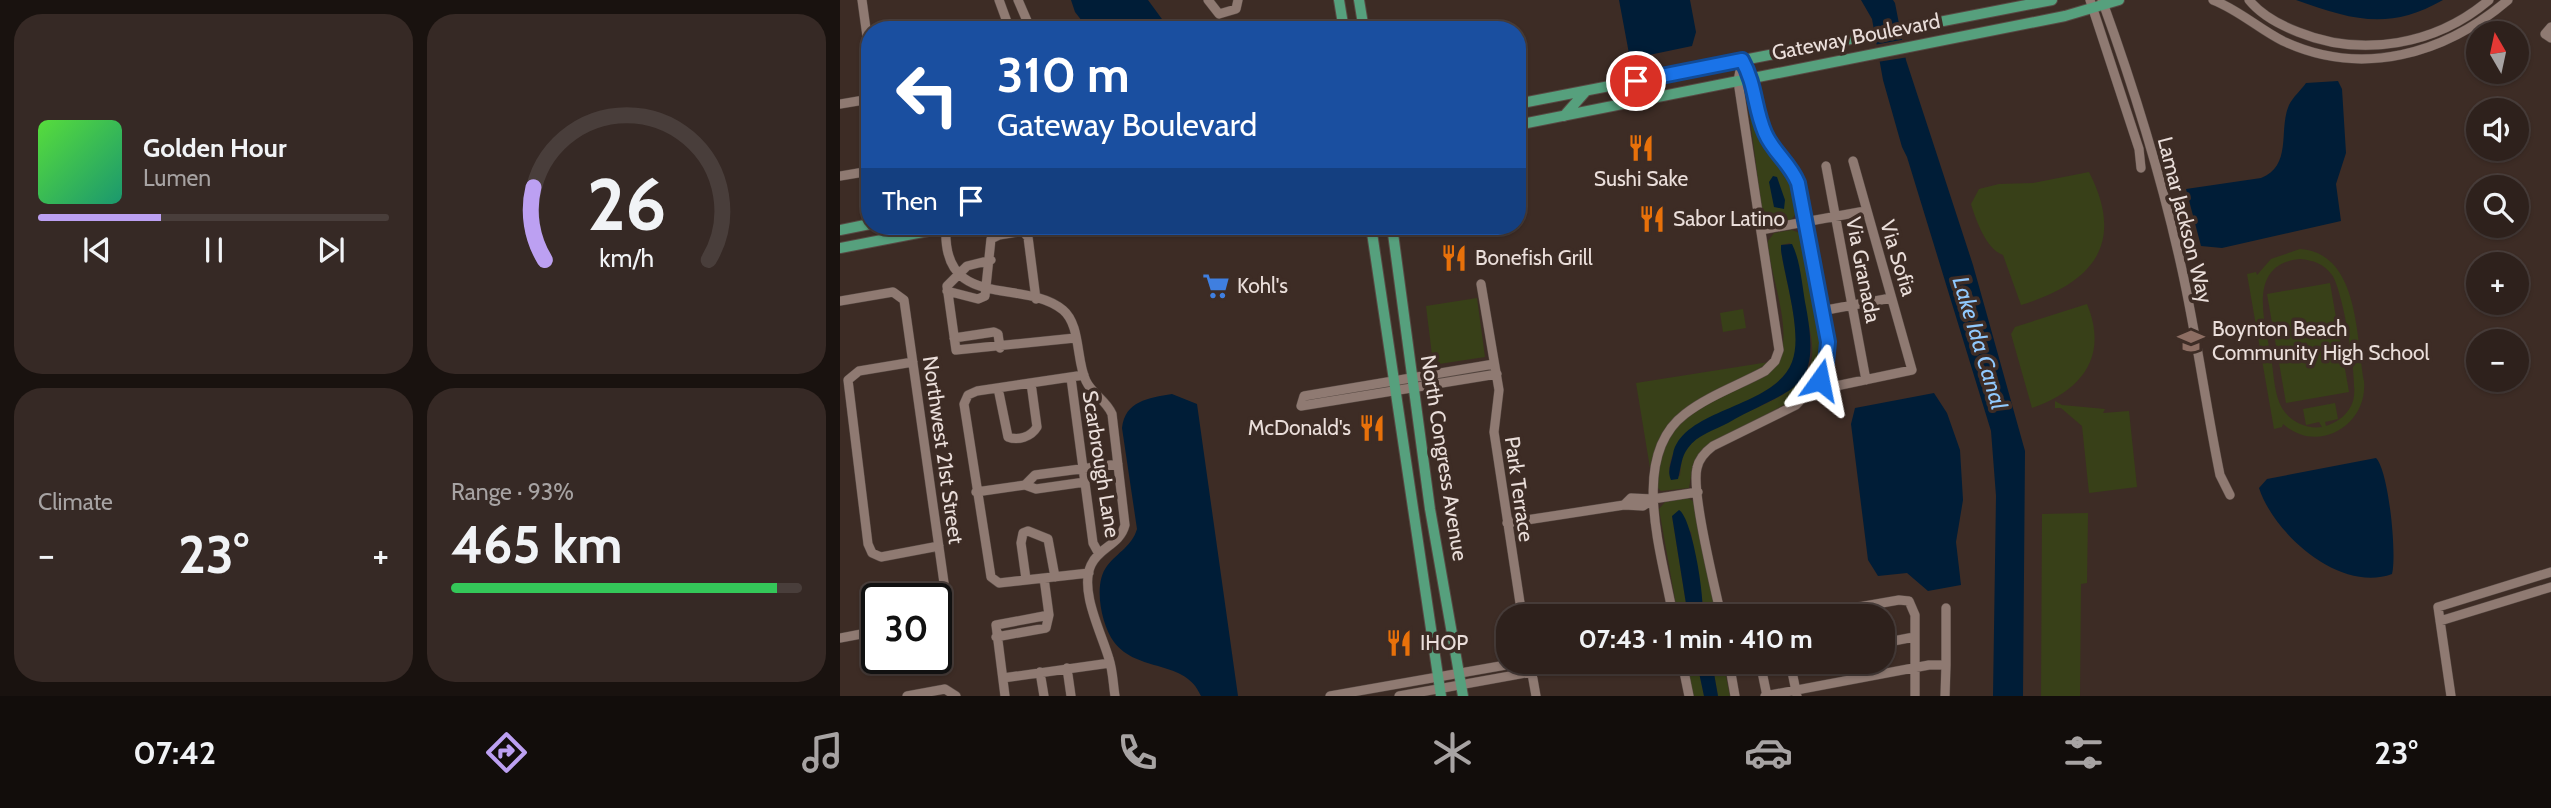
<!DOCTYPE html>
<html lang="en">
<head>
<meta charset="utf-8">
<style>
	body { margin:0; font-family:Cabin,sans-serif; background:#362925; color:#f1f3f6; height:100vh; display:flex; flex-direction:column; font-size:26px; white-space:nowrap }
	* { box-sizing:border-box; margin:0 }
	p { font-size:23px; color:#a7a3a3 }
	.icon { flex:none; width:38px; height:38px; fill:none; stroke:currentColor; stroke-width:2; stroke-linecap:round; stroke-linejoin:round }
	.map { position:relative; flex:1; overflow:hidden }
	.drawer { display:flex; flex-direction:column; gap:14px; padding:14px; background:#19120f; width:840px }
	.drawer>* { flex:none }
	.banner { position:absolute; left:21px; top:21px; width:665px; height:214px; border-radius:28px; box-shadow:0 2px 5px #0004,0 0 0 2px #493e3b; background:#1a4fa0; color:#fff; overflow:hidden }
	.needle { width:46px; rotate:351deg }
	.controls { position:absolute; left:1626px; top:21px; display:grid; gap:14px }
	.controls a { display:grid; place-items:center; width:63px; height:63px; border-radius:50%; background:#2e211c; box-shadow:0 2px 5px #0004,0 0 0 2px #493e3b; font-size:35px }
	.speed { position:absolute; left:21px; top:583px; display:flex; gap:14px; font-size:35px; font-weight:700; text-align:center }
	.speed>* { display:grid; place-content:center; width:91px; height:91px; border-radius:50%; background:#2e211c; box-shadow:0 2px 5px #0004,0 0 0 2px #493e3b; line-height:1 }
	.speed .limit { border:4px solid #111; border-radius:10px; background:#fff; color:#111 }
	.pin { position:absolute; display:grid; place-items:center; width:60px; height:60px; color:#fff; margin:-30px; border:4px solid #fff; border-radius:50%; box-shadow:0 2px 7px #0007 }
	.me { position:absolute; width:77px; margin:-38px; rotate:12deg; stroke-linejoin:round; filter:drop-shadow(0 0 5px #0008) }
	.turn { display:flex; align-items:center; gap:24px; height:147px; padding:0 21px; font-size:32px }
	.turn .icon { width:91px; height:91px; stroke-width:2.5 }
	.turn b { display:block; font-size:49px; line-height:60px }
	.then { display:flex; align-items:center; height:66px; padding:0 21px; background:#0003; gap:14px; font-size:26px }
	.big { font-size:52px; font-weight:700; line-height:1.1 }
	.drawer .widget { flex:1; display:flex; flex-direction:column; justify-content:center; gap:10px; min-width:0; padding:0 24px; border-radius:28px; background:#362925 }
	.drawer .dial { align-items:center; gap:0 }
	.dial svg { height:182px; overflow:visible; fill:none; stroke:#493e3b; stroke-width:7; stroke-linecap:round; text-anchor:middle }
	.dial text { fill:#f1f3f6; stroke:none }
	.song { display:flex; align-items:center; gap:21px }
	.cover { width:84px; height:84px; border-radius:10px; background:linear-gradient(135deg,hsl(110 70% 55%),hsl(160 70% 35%)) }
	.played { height:7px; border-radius:4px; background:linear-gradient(90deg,#bca0f2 35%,#493e3b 35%) }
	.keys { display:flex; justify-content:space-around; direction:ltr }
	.heat { display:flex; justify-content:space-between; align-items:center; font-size:38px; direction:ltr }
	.charge { height:10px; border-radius:5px; background:linear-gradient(90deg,#34c759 93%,#493e3b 0) }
	.drawer .tiles { flex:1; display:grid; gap:14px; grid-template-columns:repeat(2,1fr) }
	.trip { position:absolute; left:656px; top:604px; width:399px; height:70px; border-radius:28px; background:#2e211c; box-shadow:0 2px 5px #0004,0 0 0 2px #493e3b; font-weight:700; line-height:70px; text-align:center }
	.tabs { display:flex; height:112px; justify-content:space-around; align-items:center; background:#120d0b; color:#a7a3a3 }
	.tabs .icon { width:49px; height:49px }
	.tabs .current { color:#bca0f2 }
	.tabs b { font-size:32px; color:#f1f3f6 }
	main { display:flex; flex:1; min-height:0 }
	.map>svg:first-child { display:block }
	.green { fill:#384018; fill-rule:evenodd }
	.water { fill:#001d37 }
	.pier { fill:#3d2c25 }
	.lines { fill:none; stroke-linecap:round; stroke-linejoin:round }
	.minor-casing { stroke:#574943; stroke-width:10 }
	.major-casing { stroke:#574943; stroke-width:12 }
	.minor { stroke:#8f7a72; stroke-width:9 }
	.major { stroke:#56a07d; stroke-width:10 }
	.route-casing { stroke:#114b97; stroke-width:18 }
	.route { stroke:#1a73e8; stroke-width:12 }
	.labels { text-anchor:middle; stroke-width:7; stroke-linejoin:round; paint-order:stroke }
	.street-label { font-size:21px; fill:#eadeda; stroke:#3d2c25 }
	.poi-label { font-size:21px; fill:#eadeda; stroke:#3d2c25; text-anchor:start }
	.water-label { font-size:23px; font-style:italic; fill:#91c9fd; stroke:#3d2c25 }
</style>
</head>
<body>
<main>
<section class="drawer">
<div class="tiles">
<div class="widget">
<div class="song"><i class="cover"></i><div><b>Golden Hour</b><p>Lumen</p></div></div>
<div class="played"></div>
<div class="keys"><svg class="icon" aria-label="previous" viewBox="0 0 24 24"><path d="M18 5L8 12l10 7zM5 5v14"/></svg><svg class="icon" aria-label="pause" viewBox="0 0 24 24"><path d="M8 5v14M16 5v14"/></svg><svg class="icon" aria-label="next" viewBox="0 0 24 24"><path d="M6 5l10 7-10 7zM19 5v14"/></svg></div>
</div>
<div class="widget dial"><svg viewBox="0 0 100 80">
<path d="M14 69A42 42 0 1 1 86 69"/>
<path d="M14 69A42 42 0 0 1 9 37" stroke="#bca0f2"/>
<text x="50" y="56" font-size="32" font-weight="700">26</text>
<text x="50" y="72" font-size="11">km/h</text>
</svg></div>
<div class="widget"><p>Climate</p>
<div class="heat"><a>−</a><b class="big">23°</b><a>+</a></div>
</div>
<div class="widget"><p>Range · 93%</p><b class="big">465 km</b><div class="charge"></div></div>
</div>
</section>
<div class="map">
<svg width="1711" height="696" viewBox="0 0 1711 696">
	<rect width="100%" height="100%" fill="#3d2c25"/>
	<path class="green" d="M907,96L923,142L951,178L958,211L951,220L933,223L923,217Z
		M1249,172C1287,246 1250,284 1181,305L1163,255C1146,249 1136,220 1131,204L1139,189L1159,184L1193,183Z
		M952,230L962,234L964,239L984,347L978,373L957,398L863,448L853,464L849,488L821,491L817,487C818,473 819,456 825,443C840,411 899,389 930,372C961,343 929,279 928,241L934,233ZM950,243C960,264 962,288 966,311C969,328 975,346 971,363C959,407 868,415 846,450C841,458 841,467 840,476L829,474C832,402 943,414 955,353C960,326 945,278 941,250V245Z
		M1460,249C1519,253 1516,336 1524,381C1528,425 1478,455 1443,424L1442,427L1434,429L1407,274L1416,272L1417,275L1431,259ZM1460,259C1473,260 1484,264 1492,275C1503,290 1519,384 1513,401C1509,414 1498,422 1486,426L1485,422L1498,419L1495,403L1463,409L1466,425L1479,422L1482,427C1467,429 1453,423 1444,411C1434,397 1434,374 1431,357C1425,322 1406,264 1460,259Z
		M1490,283L1509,392L1446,403L1427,294Z
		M637,298L645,357L599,364L592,355L586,306Z
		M1247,304C1269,357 1241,391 1192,408L1171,334L1175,327Z
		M903,309L906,328L883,332L880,313Z
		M929,362C878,397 825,400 810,468L796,383Z
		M1215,401L1222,405L1265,409L1263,413L1289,411L1297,487L1249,493L1242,426L1221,408H1215Z
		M848,498L856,503L876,616H862L863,604L851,532L832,516L847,610L852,616H838L819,509L825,502Z
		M1248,513L1247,583L1241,584L1240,696H1201L1202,514Z
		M846,662H857L864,696H853Z
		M872,662H883L890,696H878Z"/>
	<path class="water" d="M231,0H308L330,30H249L235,12Z
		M779,0H850L856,32L852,46L790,59Z
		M1021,0H1053L1055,3L1066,60L1133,265L1185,451L1183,696H1153L1156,496L1151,431L1067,157L1062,147L1043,80L1032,19Z
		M1456,0H1603C1548,31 1513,20 1456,0Z
		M1498,81L1502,89L1506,153L1496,184L1501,221L1382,248L1361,246L1346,189L1421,178C1453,165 1438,130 1449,105C1453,97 1461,90 1466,83Z
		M933,176L937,177L945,200L944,209L934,207L929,182Z
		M952,244C961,262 962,287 966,307C982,394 954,385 888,423C875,430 857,435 848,448C841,457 841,468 838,479L831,480C827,471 831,464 833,454C842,408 935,408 952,362C963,334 945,280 941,250V245Z
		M1094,393L1107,413L1120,450L1123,500L1116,542L1121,585L1088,591L1067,573L1038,576L1028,560L1011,424L1015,408Z
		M332,394L357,404L398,696H361C346,659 297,673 274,642C261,624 253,584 267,566C278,552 292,546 297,529L282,428C285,401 308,398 332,394Z
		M1536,458C1549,471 1557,556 1552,574C1500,593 1434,534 1419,488L1427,479Z
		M839,510C852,517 866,601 862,616H852L847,610L832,516Z
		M872,662L878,696H864L857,663Z"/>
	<path class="pier" d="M1066,39L1069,57L1037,62L1034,45Z"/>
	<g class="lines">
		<defs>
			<path id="minor" d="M22,0L30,58
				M159,0L170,30
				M178,0L191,30
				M368,0L379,14L396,9L398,0
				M1250,0L1299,149L1301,168
				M1262,0C1294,88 1322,179 1342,270C1357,338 1366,407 1380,475L1390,495
				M1373,0C1399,10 1419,29 1443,41C1522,78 1605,54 1668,0
				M1409,0C1421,15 1440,25 1458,32C1522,58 1596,45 1649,0
				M1711,27L1705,34L1711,38
				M0,104L30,99
				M986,166L1026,380
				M0,176L30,171
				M106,226C101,313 183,277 223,310C241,325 236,361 246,381C252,394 266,400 272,414L285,525C280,545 259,547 251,565C239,591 262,634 269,659C273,671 273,684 275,696
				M921,230L1025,211
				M151,260L127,266L107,286L116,350L235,338
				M641,284L659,390L654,432L682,616
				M107,291L138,299L145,296L151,239L159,235L183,231L188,237L196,299
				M0,301L53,292L64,300L107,604L105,613L96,620
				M981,311L1051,298
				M114,338L154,332L158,334L160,348
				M73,362L19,371L8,380L28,544L32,553L41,557L99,546
				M654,364L464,396L461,406L657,374
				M244,375L137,391L128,395L124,404L151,577L159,583L249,573
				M231,378L253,543L259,554
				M980,380L996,386L1072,370L1013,161
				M158,388L168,437C178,441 191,437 197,427L191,383
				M185,485L195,475L278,464
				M136,492L185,485L196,489L245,482
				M784,505L791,498L813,499L858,492
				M667,523L784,505L803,506L813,499
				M186,579L181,543L183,533L188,531L208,539L215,577
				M833,616C823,557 788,457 845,414C868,396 899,385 925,371L935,361L939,350L898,81L902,60
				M881,616C875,587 851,492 857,468C859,458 865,452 873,446L956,405L980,380L986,364L988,342L958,183C950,163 933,152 925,133C914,107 916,85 902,60
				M967,616L1059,600L1069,601L1075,615V696
				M1600,621L1711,587
				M156,637L206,628L209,615L204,578
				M0,638L37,631
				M1043,643L1074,637
				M690,662L696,696
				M842,662L849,696
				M889,662L895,696
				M920,662L927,696
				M950,662L957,696
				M227,668L231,696
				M200,672L204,696
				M163,678L270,663
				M67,696L105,689L116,696
				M165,696L156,625L209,615
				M490,696L683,662
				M559,696L747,662
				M925,696L1089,665H1106V608
				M1105,696L1106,665
				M1611,696L1598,607L1711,572"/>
			<path id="major" d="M499,0L504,30
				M519,0L524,30
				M677,104L1212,0
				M724,116L746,91
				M677,125L1225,16L1279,0
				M531,226L601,696
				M552,226L590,509L623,696
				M0,230L30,224
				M0,248L114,226"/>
		</defs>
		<use href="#minor" class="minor-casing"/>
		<use href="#major" class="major-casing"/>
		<use href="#minor" class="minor"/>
		<use href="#major" class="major"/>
	</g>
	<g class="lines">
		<defs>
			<path id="route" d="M796,81L902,60C916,85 914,108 925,133C933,152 950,163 958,183L988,342L986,363L980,380"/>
		</defs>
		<use href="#route" class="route-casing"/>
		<use href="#route" class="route"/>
	</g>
	<defs>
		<symbol id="restaurant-bare" viewBox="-9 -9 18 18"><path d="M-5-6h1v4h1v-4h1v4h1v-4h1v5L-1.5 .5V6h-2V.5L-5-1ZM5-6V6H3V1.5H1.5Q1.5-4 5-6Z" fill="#e8710a" stroke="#3d2c25" stroke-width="2.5" paint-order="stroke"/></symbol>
		<symbol id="supermarket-bare" viewBox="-9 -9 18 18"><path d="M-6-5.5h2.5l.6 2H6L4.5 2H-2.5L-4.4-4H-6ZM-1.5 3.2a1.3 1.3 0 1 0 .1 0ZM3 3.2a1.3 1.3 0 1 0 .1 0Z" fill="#3f7fe0" stroke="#3d2c25" stroke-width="2.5" paint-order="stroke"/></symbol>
		<symbol id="school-bare" viewBox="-9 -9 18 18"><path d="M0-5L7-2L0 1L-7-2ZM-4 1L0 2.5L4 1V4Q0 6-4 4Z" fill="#8d6e63" stroke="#3d2c25" stroke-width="2.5" paint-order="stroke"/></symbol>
	</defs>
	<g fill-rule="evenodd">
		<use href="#restaurant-bare" x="782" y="129" width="38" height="38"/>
		<use href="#restaurant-bare" x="793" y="200" width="38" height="38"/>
		<use href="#restaurant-bare" x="595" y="239" width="38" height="38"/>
		<use href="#supermarket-bare" x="357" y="267" width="38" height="38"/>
		<use href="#school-bare" x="1332" y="322" width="38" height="38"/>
		<use href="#restaurant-bare" x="513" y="409" width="38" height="38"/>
		<use href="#restaurant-bare" x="540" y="624" width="38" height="38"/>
	</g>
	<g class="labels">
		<g class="street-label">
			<text transform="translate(1016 37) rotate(-11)" y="7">Gateway Boulevard</text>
			<text transform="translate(1345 220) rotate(76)" y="7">Lamar Jackson Way</text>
			<text transform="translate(1058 258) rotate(73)" y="7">Via Sofia</text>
			<text transform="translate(1023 270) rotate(79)" y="7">Via Granada</text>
			<text transform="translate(103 450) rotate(82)" y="7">Northwest 21st Street</text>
			<text transform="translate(604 458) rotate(81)" y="7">North Congress Avenue</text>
			<text transform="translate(261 464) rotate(81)" y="7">Scarbrough Lane</text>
			<text transform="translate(679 489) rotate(82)" y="7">Park Terrace</text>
		</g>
		<g class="poi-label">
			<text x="801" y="186" text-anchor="middle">Sushi Sake</text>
			<text x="833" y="226">Sabor Latino</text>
			<text x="635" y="265">Bonefish Grill</text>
			<text x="397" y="293">Kohl's</text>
			<text x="1372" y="336">Boynton Beach<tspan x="1372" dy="24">Community High School</tspan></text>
			<text x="511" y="435" text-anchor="end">McDonald's</text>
			<text x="580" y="650">IHOP</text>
		</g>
		<g class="water-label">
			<text transform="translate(1140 343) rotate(73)" y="8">Lake Ida Canal</text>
		</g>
	</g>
</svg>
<div class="controls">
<a><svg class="needle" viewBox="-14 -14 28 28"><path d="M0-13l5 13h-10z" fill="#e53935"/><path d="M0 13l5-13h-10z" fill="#a7a3a3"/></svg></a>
<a><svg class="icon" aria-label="sound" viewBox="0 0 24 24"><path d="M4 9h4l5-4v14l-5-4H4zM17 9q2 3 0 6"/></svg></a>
<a><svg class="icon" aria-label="search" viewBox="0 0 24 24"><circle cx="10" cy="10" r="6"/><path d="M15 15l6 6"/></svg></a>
<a>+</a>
<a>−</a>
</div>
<div class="speed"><div class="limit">30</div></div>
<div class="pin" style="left:796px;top:81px;background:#d93025"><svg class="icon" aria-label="arrive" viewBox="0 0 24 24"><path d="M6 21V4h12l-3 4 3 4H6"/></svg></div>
<svg class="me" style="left:980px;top:380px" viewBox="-20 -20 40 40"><path d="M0-17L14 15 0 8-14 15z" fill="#1a73e8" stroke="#fff" stroke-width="4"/></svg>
<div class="trip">07:43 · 1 min · 410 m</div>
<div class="banner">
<div class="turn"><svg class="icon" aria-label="left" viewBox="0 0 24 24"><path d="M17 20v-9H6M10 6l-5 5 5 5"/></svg><div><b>310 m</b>Gateway Boulevard</div></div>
<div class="then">Then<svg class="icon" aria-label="arrive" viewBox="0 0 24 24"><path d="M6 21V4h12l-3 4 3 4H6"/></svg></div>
</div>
</div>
</main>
<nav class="tabs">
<b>07:42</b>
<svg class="icon current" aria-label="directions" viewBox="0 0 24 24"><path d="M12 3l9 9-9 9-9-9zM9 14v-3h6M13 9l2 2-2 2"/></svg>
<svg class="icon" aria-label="music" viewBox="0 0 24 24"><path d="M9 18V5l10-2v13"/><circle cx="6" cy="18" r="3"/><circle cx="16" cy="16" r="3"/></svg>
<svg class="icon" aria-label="phone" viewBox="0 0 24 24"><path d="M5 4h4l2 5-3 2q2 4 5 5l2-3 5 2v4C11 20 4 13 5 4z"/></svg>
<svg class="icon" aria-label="climate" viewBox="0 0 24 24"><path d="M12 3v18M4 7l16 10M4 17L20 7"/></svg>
<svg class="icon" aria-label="car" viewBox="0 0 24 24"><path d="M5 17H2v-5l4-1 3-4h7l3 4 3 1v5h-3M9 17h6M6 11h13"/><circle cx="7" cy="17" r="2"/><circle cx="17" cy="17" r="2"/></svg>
<svg class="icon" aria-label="filters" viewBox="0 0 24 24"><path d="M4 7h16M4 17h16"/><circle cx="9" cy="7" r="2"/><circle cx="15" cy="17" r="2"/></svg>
<b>23°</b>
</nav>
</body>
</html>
